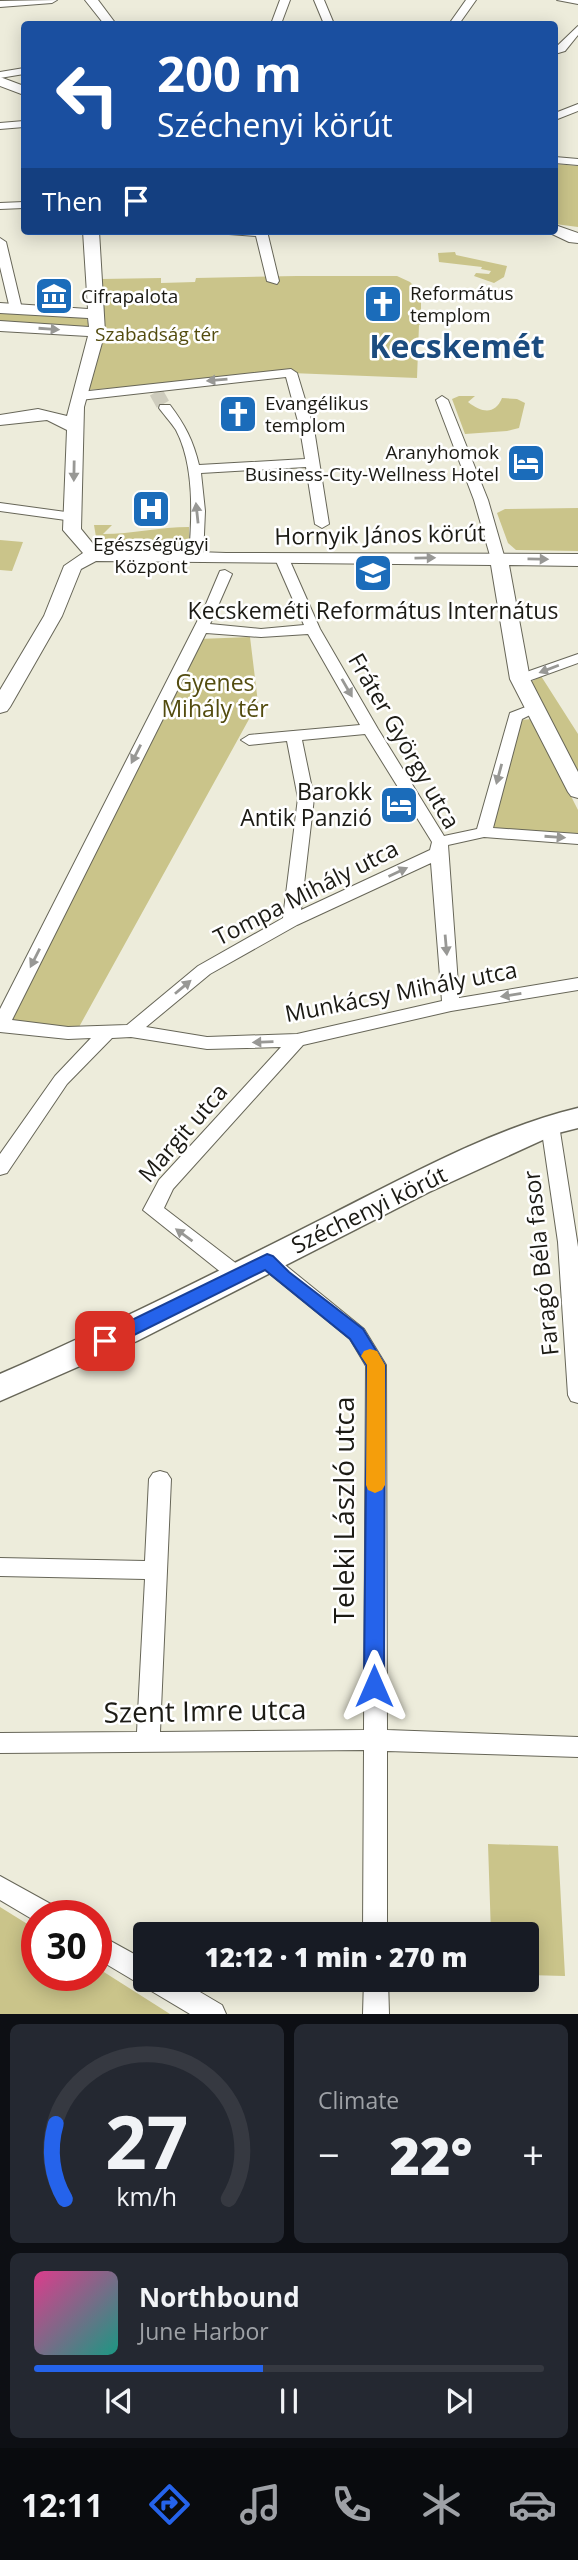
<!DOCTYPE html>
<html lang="en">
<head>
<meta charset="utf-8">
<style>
	body { margin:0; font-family:"Open Sans",sans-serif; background:#242831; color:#f1f3f6; height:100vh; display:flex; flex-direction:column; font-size:26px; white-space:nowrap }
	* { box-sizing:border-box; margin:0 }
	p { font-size:23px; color:#9ea1a6 }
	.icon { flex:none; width:38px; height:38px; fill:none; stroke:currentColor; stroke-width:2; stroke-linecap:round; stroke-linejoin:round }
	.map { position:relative; height:2014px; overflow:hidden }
	.details { display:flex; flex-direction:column; gap:10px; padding:10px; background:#0d0f14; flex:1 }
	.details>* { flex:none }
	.hud { position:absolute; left:21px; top:21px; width:537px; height:214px; border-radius:7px; box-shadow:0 4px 18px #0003; background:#1a4fa0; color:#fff; overflow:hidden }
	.speed { position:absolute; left:21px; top:1900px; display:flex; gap:14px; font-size:35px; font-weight:700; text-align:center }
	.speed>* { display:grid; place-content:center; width:91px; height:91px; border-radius:50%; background:#171b24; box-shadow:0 4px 18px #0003; line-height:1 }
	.speed .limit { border:10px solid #d22; background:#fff; color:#111 }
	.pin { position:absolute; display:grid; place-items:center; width:60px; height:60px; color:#fff; margin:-30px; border-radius:14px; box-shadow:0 4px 10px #0006 }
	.me { position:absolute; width:77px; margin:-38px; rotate:0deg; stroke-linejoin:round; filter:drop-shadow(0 0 5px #0008) }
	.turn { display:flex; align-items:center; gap:24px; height:147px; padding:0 21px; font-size:32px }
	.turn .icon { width:91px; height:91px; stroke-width:2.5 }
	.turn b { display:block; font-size:49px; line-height:60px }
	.then { display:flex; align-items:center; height:66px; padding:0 21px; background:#0003; gap:14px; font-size:26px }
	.big { font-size:52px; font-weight:800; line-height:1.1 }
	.details .widget { flex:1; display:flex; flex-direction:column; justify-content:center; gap:10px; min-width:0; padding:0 24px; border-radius:10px; background:#242831 }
	.details .dial { align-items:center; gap:0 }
	.dial svg { height:182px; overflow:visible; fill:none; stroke:#363941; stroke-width:7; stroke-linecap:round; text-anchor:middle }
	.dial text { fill:#f1f3f6; stroke:none }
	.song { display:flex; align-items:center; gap:21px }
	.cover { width:84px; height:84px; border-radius:10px; background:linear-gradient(135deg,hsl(330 70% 55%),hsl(170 70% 35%)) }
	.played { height:7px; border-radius:4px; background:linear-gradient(90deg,#2563eb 45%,#363941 45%) }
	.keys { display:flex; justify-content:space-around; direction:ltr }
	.heat { display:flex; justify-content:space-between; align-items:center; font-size:38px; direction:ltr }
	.details .tiles { flex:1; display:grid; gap:10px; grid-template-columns:1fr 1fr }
	.widget:last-child { grid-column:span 2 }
	.trip { position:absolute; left:133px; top:1922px; width:406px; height:70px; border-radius:7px; background:#171b24; box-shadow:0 4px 18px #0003; font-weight:800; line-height:70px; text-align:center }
	.menu { display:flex; height:112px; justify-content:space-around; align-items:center; background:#090b0e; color:#9ea1a6 }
	.menu .icon { width:49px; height:49px }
	.menu .on { color:#2563eb }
	.menu b { font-size:32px; color:#f1f3f6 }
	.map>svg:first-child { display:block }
	.green { fill:#cac48a }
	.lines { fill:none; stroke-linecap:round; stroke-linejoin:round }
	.minor-tunnel { stroke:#ceccbd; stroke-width:14; stroke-dasharray:14 7; stroke-linecap:butt }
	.minor-casing { stroke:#676658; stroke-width:2 }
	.tertiary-casing { stroke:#676658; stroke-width:2 }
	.primary-casing { stroke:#676658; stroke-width:3 }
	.minor { fill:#fff; fill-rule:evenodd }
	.tertiary { fill:#fff; fill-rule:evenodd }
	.primary { fill:#fff; fill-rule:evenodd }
	.oneway { fill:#989895 }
	.route { fill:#2563eb; stroke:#184099; stroke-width:2 }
	.slow { fill:#f59e0b }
	.labels { text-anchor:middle; stroke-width:5; stroke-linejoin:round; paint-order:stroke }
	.far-poi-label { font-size:19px; fill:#1b1a14; stroke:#fff; text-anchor:start }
	.far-park-label { font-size:19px; fill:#534c0f; stroke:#fff }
	.street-label { font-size:23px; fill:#1b1a14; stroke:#fff }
	.poi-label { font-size:23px; fill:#1b1a14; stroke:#fff }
	.park-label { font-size:23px; fill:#534c0f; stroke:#fff }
	.near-street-label { font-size:28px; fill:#1b1a14; stroke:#fff }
	.far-town-label { font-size:32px; font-weight:bold; fill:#1c4c7f; stroke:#fff }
</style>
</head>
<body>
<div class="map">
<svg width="578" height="2014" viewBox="0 0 578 2014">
	<rect width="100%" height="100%" fill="#edecdb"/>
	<path class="green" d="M555,164L578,166V227L555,224Z
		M455,252L456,255L507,266L504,277L494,283L474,276L476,273L489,274L491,271L481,269L482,267L439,262L438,253Z
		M297,276H397L410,282L421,293V317H425V322L419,325L417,378L291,373L88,390L105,324L101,279L161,278V283L195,282L196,278Z
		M0,310L79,317L86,318L89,324L87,328L0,323Z
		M459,396H475L468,402C482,413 495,415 502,398L517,399L525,403L519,428L507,431L465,434L452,399Z
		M578,508V551L516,550L508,543L497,513L505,509Z
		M94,525H112L103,534C132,534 160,527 189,527V547L102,541L96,537Z
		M0,540L23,542L12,571L0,570Z
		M250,637L258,703L79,1027L5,1024L199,639Z
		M541,676L578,734V775L531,682Z
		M532,719L578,810V835L491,830L520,720Z
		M488,1844L558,1846L565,1976L527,1975V1934H491Z
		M0,1907L37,1930V1976H96V1967L170,2014H0Z"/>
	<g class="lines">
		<path class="minor-tunnel" d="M156,392L165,408"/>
		<defs>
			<path id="minor" d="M57,0L52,3L0,7V1Z
				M280,0H290L281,24H271Z
				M314,0H324L334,24H324Z
				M466,0H476L459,24H449Z
				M557,0H578V4Z
				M578,26V35L565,51L555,54V48Z
				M24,68V74L0,78V72Z
				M578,104V111L555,120V113Z
				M24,121V127L0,129V123Z
				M555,157L578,159V165L555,163Z
				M24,202V208L0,209V203Z
				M223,231H267L279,281L277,284L267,281L256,236L229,234Z
				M0,238L6,242L22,309L16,313L10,309L0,267Z
				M291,369L297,373L314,429L329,524L322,528L315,524L306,467L201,473L205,511L203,557L196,561L189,557C192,518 195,466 176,430C171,422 164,415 159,408L160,405H170C185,425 193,440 199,465L305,459L300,429L286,377L80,400L74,396L80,392Z
				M442,396L448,400L488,500L505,559L503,562H493L491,559L474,500L436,400Z
				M0,503L73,513L80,517L73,521L0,511Z
				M283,557L290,561L320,629L378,729L444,836L477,829L510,713L536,703L544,708L522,719L493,828L578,834V844L484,837L448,845L459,998L578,978V990L451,1011L303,1045L173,1189L164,1208L246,1271L249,1276L246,1281L239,1283L232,1281L143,1210L159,1180L281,1047L207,1049L131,1037L112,1038L67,1084L7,1173L0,1175V1154L55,1076L91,1038L68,1039L0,1032V1009L206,604L220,571L225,570L232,574L210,624L261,629L304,625L276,561ZM206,633L261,637L308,634L360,725L249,735L241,740L249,745L287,741L298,798L283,918L198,966L127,1025L68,1027L12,1020ZM365,734L432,842L430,850L301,910L314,798L302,740ZM431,863L442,1001L297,1034L207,1037L146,1027L210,974L297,925Z
				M578,654V663L520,684L512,679L515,676Z
				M550,1119L557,1120L559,1125L578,1247V1403L571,1401L568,1395L558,1242L541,1125L543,1120Z
				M267,1254L274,1256L364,1329L386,1365L387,1730L578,1737V1757L387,1751V1934H363L364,1750L0,1753V1733L137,1732L145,1579L0,1576V1558L145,1561L149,1479L153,1473L160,1471L167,1473L171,1479L160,1732L364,1730L366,1366L350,1339L260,1266L257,1261L260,1256Z
				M0,1876L58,1908L61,1916H37V1922L0,1900Z
				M96,1933L145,1960V1979H178L222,2005L226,2014H190L96,1958Z
				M364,1979H388L389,2014H363Z"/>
			<path id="tertiary" d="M85,0H98L116,24H104Z
				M0,77L24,86V95L0,86Z
				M555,225L578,233V243L569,242L550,233L548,231H555Z
				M83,231H99L105,332L84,407L81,529L94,545L109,549L226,553L578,554V566L509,565L530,679L578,772V798L571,796L568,792L510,679L491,565L96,561L81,569L62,616L10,707L7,711L0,713V690L44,616L64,566L83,553L63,530L67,430L47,420L0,425V415L38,409L67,416L88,336L0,331V321L89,327L88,318L0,313V303L88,309Z"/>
			<path id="primary" d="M578,1108V1128L558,1133L429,1192L137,1341L0,1401V1374C112,1325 221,1270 330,1215C407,1176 494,1128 578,1108Z"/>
		</defs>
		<use href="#minor" class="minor-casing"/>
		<use href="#tertiary" class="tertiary-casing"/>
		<use href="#primary" class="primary-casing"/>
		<use href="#minor" class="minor"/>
		<use href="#tertiary" class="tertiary"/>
		<use href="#primary" class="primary"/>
	</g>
	<defs><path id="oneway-solid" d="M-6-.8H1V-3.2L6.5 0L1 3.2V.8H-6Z" transform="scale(1.75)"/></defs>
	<g class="oneway">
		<use href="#oneway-solid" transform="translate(49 329) rotate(4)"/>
		<use href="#oneway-solid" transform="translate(217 380) rotate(175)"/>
		<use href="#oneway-solid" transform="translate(74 471) rotate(91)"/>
		<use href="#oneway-solid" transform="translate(197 513) rotate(-96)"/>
		<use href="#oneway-solid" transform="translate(425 558) rotate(-1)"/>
		<use href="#oneway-solid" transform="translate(538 559) rotate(1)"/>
		<use href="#oneway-solid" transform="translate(549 669) rotate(159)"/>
		<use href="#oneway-solid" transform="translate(347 688) rotate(60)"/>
		<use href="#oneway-solid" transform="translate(136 754) rotate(117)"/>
		<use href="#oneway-solid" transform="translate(499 774) rotate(105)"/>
		<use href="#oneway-solid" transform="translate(555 837) rotate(4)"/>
		<use href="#oneway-solid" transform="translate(398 872) rotate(-25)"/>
		<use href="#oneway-solid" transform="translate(446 945) rotate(85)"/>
		<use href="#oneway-solid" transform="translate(35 958) rotate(117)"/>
		<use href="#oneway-solid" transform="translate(183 987) rotate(-40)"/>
		<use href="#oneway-solid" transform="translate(511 995) rotate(171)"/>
		<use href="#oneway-solid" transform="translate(263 1042) rotate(178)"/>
		<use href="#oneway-solid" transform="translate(184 1235) rotate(-144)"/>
	</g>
	<path class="route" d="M267,1254L273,1256L289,1272L363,1329L385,1365L384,1686L381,1692L374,1695L367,1692L364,1686L367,1366L350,1339L265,1270L112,1346H99L96,1341L99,1336Z"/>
	<path class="slow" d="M370,1349L377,1351L385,1365V1485L382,1490L375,1493L368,1490L366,1485L367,1365L361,1356L364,1351Z"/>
	<defs>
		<symbol id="museum-square" viewBox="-11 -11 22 22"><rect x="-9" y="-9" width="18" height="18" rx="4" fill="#1b6cba" stroke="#fff"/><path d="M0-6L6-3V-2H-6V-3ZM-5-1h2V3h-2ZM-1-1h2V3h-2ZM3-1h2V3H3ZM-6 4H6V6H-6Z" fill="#fff"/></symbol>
		<symbol id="church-square" viewBox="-11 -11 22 22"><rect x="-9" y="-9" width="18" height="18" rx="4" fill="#1b6cba" stroke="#fff"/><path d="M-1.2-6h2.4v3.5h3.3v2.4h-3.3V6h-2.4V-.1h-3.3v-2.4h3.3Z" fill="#fff"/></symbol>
		<symbol id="hotel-square" viewBox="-11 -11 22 22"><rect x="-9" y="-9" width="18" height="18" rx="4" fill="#1b6cba" stroke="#fff"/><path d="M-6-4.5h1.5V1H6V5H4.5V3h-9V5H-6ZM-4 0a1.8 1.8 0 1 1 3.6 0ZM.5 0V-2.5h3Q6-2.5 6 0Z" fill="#fff"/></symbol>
		<symbol id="hospital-square" viewBox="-11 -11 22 22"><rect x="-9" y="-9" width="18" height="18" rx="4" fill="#1b6cba" stroke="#fff"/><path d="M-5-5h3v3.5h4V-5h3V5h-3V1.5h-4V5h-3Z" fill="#fff"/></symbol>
		<symbol id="school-square" viewBox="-11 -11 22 22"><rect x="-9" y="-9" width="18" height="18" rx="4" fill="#1b6cba" stroke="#fff"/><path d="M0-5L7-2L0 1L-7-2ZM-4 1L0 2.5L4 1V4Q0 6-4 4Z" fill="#fff"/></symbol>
	</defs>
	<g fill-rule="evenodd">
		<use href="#museum-square" x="32" y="274" width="44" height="44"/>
		<use href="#church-square" x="361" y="282" width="44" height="44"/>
		<use href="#church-square" x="216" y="392" width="44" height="44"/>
		<use href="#hotel-square" x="504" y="441" width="44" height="44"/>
		<use href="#hospital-square" x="129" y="487" width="44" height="44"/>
		<use href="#school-square" x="351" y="551" width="44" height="44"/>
		<use href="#hotel-square" x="377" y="783" width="44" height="44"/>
	</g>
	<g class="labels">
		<g class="far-poi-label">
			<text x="410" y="300">Református<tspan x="410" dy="22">templom</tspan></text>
			<text x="81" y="303">Cifrapalota</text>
			<text x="265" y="410">Evangélikus<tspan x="265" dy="22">templom</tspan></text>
			<text x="499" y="459" text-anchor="end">Aranyhomok<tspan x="499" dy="22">Business-City-Wellness Hotel</tspan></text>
			<text x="151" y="551" text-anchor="middle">Egészségügyi<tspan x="151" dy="22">Központ</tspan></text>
		</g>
		<g class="far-park-label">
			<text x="157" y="341">Szabadság tér</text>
		</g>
		<g class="street-label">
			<text transform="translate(380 535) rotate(-1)" y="8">Hornyik János körút</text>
			<text transform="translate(404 741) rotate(60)" y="8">Fráter György utca</text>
			<text transform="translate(306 893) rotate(-27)" y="8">Tompa Mihály utca</text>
			<text transform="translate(401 992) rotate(-11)" y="8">Munkácsy Mihály utca</text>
			<text transform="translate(183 1133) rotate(-49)" y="8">Margit utca</text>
			<text transform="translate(369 1210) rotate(-26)" y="8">Széchenyi körút</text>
			<text transform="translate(541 1263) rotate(-96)" y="8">Faragó Béla fasor</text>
		</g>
		<g class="poi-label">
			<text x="373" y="619">Kecskeméti Református Internátus</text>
			<text x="372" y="800" text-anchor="end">Barokk<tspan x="372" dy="26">Antik Panzió</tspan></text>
		</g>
		<g class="park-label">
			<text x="215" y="691">Gyenes<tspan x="215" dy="26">Mihály tér</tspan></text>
		</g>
		<g class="near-street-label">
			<text transform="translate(344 1510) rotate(-90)" y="10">Teleki László utca</text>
			<text transform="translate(205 1711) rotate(-1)" y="10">Szent Imre utca</text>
		</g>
		<g class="far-town-label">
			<text x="457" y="358">Kecskemét</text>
		</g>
	</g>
</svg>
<div class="speed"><div class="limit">30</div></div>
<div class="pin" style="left:105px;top:1341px;background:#d93025"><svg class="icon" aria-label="arrive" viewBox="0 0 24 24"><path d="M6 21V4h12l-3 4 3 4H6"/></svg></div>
<svg class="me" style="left:374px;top:1686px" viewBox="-20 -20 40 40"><path d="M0-17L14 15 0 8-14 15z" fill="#2563eb" stroke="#fff" stroke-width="4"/></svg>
<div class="trip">12:12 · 1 min · 270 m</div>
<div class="hud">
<div class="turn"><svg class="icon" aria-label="left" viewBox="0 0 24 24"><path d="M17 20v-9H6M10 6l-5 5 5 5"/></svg><div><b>200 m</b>Széchenyi körút</div></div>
<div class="then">Then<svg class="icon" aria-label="arrive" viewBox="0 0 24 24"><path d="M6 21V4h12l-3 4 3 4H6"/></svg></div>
</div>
</div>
<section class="details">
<div class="tiles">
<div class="widget dial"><svg viewBox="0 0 100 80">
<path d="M14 69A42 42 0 1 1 86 69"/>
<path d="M14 69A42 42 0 0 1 10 36" stroke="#2563eb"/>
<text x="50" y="56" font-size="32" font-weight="700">27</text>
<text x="50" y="72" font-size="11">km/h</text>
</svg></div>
<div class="widget"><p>Climate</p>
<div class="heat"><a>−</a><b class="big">22°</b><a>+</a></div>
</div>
<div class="widget">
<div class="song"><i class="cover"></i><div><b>Northbound</b><p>June Harbor</p></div></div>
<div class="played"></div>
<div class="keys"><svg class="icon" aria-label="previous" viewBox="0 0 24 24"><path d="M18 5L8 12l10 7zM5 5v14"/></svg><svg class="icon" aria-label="pause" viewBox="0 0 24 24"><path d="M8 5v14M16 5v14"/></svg><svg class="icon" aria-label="next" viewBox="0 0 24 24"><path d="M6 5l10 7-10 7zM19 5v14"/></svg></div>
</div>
</div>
</section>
<nav class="menu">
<b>12:11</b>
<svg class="icon on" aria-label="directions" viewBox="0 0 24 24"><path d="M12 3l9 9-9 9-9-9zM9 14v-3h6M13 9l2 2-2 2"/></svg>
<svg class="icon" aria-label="music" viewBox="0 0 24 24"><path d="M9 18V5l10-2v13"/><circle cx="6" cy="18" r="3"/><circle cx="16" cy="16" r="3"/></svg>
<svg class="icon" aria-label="phone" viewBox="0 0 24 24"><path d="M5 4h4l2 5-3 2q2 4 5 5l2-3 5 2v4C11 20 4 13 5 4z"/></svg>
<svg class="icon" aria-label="climate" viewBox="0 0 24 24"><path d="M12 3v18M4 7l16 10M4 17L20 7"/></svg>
<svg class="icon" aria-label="car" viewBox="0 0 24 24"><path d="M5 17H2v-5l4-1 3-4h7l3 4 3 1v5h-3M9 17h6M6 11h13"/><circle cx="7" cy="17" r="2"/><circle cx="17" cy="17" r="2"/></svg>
</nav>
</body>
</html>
